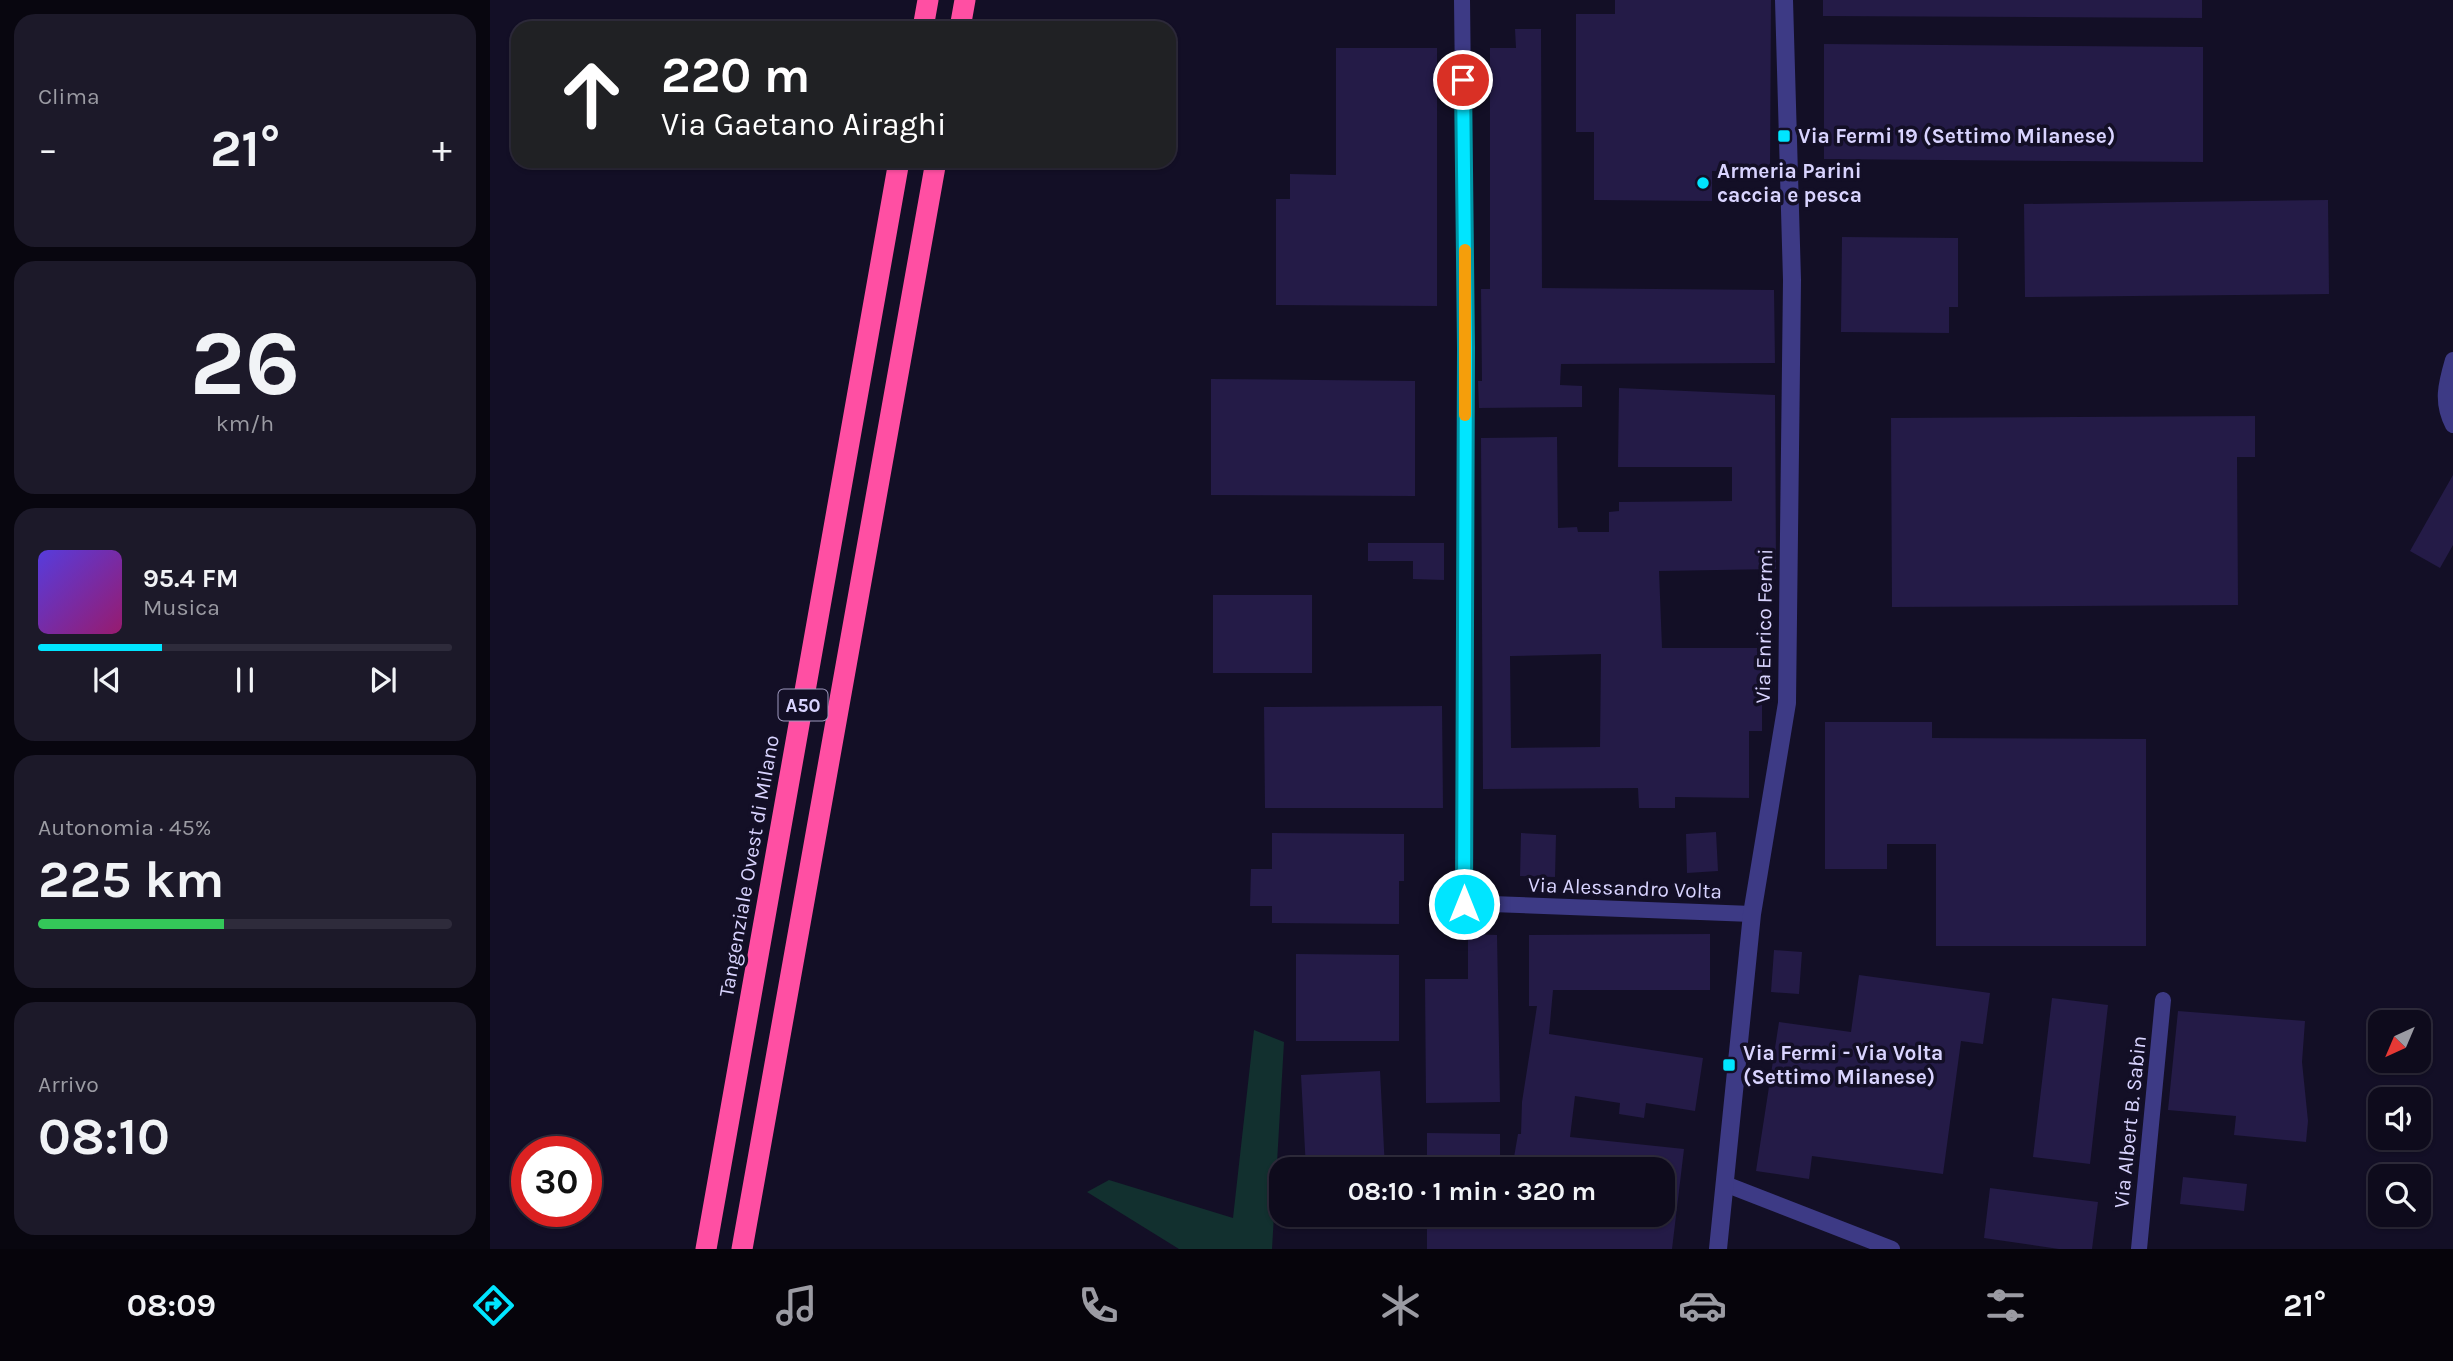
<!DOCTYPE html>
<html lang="it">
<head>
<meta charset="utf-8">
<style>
	body { margin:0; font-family:Karla,sans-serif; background:#1c1929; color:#f1f3f6; height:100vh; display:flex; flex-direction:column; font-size:26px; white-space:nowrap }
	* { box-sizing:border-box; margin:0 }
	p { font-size:23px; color:#9b9ba3 }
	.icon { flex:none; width:38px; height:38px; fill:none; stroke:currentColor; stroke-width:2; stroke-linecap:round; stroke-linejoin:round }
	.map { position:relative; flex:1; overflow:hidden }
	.side { display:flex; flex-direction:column; gap:14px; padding:14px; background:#08060f; width:490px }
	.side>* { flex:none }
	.banner { position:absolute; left:21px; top:21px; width:665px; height:147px; border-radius:21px; box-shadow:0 2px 5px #0004,0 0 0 2px #2e2b3b; background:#202124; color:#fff; overflow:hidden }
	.needle { width:46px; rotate:224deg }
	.tools { position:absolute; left:1878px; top:1010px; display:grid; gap:14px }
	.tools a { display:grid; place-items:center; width:63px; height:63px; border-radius:14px; background:#0e0b1c; box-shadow:0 2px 5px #0004,0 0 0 2px #2e2b3b; font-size:35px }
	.speed { position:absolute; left:21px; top:1136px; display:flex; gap:14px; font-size:35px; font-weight:700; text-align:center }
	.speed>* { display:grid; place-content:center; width:91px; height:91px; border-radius:50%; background:#0e0b1c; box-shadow:0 2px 5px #0004,0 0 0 2px #2e2b3b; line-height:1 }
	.speed .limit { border:10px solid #d22; background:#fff; color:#111 }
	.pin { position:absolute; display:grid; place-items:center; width:60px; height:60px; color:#fff; margin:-30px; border:4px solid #fff; border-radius:50%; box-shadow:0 2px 7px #0007 }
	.me { position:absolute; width:77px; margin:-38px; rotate:0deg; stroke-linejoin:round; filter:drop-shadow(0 0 5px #0008) }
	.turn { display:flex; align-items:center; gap:24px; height:147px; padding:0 35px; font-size:32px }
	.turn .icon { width:91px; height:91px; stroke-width:2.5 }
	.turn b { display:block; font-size:49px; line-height:60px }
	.big { font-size:52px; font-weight:700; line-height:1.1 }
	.side .tile { flex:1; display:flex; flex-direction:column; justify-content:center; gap:10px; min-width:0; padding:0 24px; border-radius:21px; background:#1c1929 }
	.side .dial { align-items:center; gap:0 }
	.dial b { font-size:91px; line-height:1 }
	.song { display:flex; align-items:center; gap:21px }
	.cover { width:84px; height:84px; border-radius:10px; background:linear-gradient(135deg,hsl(250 70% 55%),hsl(320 70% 35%)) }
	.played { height:7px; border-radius:4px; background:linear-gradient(90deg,#00e5ff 30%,#2e2b3b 30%) }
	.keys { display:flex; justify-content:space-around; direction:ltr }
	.heat { display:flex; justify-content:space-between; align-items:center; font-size:38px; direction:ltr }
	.charge { height:10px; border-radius:5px; background:linear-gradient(90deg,#34c759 45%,#2e2b3b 0) }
	.trip { position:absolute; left:779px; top:1157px; width:406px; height:70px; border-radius:21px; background:#0e0b1c; box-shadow:0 2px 5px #0004,0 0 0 2px #2e2b3b; font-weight:700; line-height:70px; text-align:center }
	.menu { display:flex; height:112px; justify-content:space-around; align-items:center; background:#06040b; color:#9b9ba3 }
	.menu .icon { width:49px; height:49px }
	.menu .active { color:#00e5ff }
	.menu b { font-size:32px; color:#f1f3f6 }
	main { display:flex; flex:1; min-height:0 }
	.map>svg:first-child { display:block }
	.green { fill:#12302f }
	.building { fill:#241b47; fill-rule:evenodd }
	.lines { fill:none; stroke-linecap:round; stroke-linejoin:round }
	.minor { stroke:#3d3a85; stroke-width:16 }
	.tertiary { stroke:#3d3a85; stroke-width:18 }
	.motorway { stroke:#ff4fa3; stroke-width:21 }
	.route-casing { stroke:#0095a6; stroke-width:18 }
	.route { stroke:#00e5ff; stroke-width:12 }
	.slow { stroke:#f59e0b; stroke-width:12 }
	.poi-dot { fill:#00e5ff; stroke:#130f26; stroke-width:2.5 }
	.labels { text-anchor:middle; stroke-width:7; stroke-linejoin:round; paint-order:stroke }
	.shield { fill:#130f26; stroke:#9e99be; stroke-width:2 }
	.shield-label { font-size:19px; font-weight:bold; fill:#d9d4ff }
	.poi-label { font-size:21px; font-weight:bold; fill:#d9d4ff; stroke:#130f26; text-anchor:start }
	.street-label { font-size:21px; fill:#d9d4ff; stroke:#130f26 }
</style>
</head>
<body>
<main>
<section class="side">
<div class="tile"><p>Clima</p>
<div class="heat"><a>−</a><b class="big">21°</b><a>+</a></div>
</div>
<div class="tile dial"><b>26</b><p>km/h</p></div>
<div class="tile">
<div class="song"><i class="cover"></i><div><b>95.4 FM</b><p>Musica</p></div></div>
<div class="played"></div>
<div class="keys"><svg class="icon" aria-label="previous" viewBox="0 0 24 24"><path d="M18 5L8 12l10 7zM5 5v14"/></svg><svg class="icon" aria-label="pause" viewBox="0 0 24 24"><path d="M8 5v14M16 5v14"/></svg><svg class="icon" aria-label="next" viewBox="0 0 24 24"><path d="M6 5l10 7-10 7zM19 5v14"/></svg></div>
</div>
<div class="tile"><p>Autonomia · 45%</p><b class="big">225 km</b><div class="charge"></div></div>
<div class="tile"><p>Arrivo</p><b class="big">08:10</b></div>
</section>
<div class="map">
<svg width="1963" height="1249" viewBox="0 0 1963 1249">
	<rect width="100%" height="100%" fill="#130f26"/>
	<path class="green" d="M764,1030L794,1042L782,1249H689L597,1192L619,1180L743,1218Z"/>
	<path class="building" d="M1125,0H1281L1280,172L1222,171V201L1104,200V132H1086V14H1125Z
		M1333,0H1712V18L1333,16Z
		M1025,29H1051L1052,288L1284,290L1285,363L1071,364L1070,385L1092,386V407L989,408L988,381H992L991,289H1000V48H1026Z
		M1334,44L1713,47V162L1334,159Z
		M846,48H947V306L786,305V199H800V174L846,175Z
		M1838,200L1839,294L1535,297L1534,204Z
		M1352,237L1468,238V307H1459V333L1351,332Z
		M721,379L925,381V496L721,495Z
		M1129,388L1285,395L1286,569L1169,571L1172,648H1272V731H1259V798L1185,797V808H1149L1148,788L993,789L991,438L1067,437L1068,528L1087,527L1088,532H1119V512L1129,511V502L1242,501V467H1128ZM1111,654L1110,747L1021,748L1020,656Z
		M1765,416V457H1747L1748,605L1402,607L1401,418Z
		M1963,475V545L1950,568L1920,551Z
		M878,543H954V580L923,579V561H878Z
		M723,595H822V673H723Z
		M952,706L953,808H775L774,707Z
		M1335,722H1442V738L1656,739V946H1446V844H1397V869H1335Z
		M1226,832L1228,871L1197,873L1196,834Z
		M782,833L914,834V881H909V924L782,923V906H760L761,869H782Z
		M1031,833L1066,835L1065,877L1030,876Z
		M978,934L1007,935L1010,1102L936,1103L935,979H978Z
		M1220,934V990H1063L1059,1034L1213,1058L1205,1111L1156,1103L1154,1118L1129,1114L1130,1103L1085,1096L1080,1137L1194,1149L1182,1249H937V1214H1172V1169H1022L1028,1134H1031L1032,1102L1047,1006H1039V935Z
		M1284,950L1312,952L1309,994L1281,992Z
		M806,954L909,955V1041H806Z
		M1369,975L1500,993L1493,1044L1471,1041L1453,1174L1322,1156L1319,1179L1266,1171L1289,1022L1361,1032Z
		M1562,998L1618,1005L1600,1164L1543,1157Z
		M1688,1011L1815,1021L1812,1062L1818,1121L1816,1142L1744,1135L1746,1116L1678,1110Z
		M890,1071L895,1169H816L811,1075Z
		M937,1133L1010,1134V1169H937Z
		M1693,1177L1757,1184L1754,1211L1690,1204Z
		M1500,1188L1608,1202L1602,1249H1569L1494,1238Z
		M819,1214H889V1226L820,1229Z"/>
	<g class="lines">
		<path class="minor" d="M972,0L976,348L974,903L1262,914
			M1963,360C1956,384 1951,402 1963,425
			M1235,1184L1402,1249
			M1649,1249L1673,1000"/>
		<path class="tertiary" d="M1228,1249L1262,914L1297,703L1302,280L1294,0"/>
		<path class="motorway" d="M433,28L438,0
			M470,28L475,0
			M216,1249L409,161
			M252,1249L446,161"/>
	</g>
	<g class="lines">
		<defs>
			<path id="route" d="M973,80L976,348L974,904"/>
		</defs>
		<use href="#route" class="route-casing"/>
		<use href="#route" class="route"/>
		<path class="slow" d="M975,250V415"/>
	</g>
	<g class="poi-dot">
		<rect x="1287" y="129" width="14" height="14" rx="3.5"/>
		<circle cx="1213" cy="183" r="7"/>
		<rect x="1232" y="1058" width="14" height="14" rx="3.5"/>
	</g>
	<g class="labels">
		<rect class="shield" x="288.5" y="689.5" width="49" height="31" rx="5"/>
		<g class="shield-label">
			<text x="313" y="712">A50</text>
		</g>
		<g class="poi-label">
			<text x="1308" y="143">Via Fermi 19 (Settimo Milanese)</text>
			<text x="1227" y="178">Armeria Parini<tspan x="1227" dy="24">caccia e pesca</tspan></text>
			<text x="1253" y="1060">Via Fermi - Via Volta<tspan x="1253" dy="24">(Settimo Milanese)</tspan></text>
		</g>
		<g class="street-label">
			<text transform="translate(1274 626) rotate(-89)" y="7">Via Enrico Fermi</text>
			<text transform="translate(259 866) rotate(-80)" y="7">Tangenziale Ovest di Milano</text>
			<text transform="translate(1135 888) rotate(2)" y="7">Via Alessandro Volta</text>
			<text transform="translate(1640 1122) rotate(-84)" y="7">Via Albert B. Sabin</text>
		</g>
	</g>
</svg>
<div class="tools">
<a><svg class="needle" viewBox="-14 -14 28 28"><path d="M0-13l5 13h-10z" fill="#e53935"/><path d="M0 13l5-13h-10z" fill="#9b9ba3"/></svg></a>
<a><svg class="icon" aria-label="sound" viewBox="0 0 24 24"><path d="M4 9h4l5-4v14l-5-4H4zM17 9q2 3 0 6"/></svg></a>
<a><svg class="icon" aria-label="search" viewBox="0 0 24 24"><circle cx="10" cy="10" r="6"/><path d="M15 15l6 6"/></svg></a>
</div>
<div class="speed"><div class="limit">30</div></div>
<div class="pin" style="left:973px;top:80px;background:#d93025"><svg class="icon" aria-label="arrive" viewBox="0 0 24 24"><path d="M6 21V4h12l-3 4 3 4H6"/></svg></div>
<svg class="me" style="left:974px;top:904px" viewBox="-20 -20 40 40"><circle r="17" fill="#00e5ff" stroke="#fff" stroke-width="3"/><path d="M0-11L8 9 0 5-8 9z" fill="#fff"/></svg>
<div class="trip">08:10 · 1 min · 320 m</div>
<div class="banner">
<div class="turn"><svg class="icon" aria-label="ahead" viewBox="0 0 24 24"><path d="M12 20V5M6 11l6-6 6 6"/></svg><div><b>220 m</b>Via Gaetano Airaghi</div></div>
</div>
</div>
</main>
<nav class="menu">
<b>08:09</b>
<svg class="icon active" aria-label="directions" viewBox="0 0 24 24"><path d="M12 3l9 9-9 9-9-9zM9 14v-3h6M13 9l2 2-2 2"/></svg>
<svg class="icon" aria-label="music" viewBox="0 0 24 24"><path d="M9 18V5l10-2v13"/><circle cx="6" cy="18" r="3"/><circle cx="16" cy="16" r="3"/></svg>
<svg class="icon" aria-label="phone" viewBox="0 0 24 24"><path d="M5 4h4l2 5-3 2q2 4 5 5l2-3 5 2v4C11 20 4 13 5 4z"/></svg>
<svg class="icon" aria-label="climate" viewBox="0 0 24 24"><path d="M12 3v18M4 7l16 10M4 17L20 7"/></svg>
<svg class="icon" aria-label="car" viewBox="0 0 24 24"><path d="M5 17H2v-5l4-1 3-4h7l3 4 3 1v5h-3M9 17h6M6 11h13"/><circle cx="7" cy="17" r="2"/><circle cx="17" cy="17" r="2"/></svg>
<svg class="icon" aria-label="filters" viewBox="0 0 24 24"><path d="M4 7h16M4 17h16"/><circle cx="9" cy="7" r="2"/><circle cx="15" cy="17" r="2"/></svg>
<b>21°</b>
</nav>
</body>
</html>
